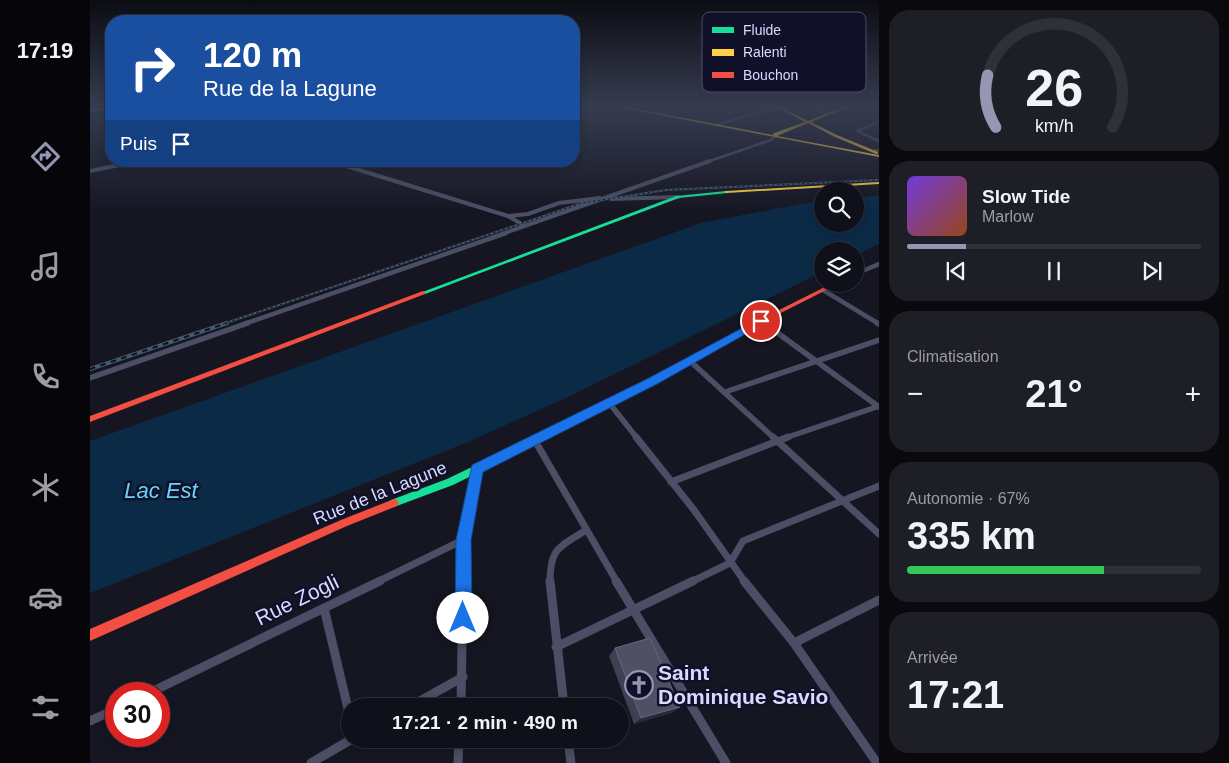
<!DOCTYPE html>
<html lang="fr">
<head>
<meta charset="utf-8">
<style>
	body { margin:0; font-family:Helvetica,sans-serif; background:#1e1e27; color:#f1f3f6; height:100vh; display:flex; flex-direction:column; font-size:19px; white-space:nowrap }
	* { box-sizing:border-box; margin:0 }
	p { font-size:16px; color:#9c9da2 }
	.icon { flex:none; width:28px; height:28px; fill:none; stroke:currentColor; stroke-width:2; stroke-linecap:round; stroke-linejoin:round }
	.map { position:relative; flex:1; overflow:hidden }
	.panel { display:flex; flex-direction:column; gap:10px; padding:10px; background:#09090e; width:350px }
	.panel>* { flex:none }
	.guide { position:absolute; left:15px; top:15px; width:475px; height:152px; border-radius:20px; box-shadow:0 2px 8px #0003,0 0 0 1px #303039; background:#1a4fa0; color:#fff; overflow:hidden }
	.tools { position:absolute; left:724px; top:182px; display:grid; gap:10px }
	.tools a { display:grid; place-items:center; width:50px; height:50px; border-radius:50%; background:#10101a; box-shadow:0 2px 8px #0003,0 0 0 1px #303039; font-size:25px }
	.speed { position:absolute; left:15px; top:682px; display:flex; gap:10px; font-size:25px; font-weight:700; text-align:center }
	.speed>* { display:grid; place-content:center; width:65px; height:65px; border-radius:50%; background:#10101a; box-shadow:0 2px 8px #0003,0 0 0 1px #303039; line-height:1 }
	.speed .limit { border:8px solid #d22; background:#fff; color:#111 }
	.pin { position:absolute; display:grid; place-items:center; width:42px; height:42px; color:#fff; margin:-21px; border:2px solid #fff; border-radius:50%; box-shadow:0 1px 5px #0007 }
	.me { position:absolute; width:55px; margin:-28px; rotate:0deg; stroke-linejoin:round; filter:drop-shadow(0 0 4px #0008) }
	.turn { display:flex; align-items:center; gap:18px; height:105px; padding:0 15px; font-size:22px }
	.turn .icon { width:65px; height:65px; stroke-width:2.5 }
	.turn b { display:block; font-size:35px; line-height:42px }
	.then { display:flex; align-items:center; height:48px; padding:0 15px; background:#0003; gap:10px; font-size:19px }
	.big { font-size:38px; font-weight:800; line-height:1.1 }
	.panel .card { flex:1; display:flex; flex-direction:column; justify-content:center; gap:8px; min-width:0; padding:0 18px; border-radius:20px; background:#1e1e27 }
	.panel .dial { align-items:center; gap:0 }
	.dial svg { height:130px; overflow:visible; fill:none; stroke:#303039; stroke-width:7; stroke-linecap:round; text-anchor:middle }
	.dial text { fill:#f1f3f6; stroke:none }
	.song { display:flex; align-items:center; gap:15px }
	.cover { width:60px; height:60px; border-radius:8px; background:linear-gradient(135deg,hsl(260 70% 55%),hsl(20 70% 35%)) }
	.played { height:5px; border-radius:2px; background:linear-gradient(90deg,#9496b2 20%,#303039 20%) }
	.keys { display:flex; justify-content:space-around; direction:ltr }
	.heat { display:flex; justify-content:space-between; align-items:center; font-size:28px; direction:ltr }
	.charge { height:8px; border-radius:4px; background:linear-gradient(90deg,#34c759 67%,#303039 0) }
	.trip { position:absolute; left:251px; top:698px; width:288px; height:50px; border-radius:25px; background:#10101a; box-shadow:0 2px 8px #0003,0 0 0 1px #303039; font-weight:800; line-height:50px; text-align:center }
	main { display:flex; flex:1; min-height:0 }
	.menu { display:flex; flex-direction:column; width:90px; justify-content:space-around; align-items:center; background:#06060a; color:#9c9da2 }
	.menu .icon { width:35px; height:35px }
	.menu .selected { color:#9496b2 }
	.menu b { font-size:22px; color:#f1f3f6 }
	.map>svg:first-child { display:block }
	.water { fill:#0b2a46 }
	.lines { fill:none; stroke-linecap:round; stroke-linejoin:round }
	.street-far5 { stroke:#4b4e64; stroke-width:2.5 }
	.street-far4 { stroke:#4b4e64; stroke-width:4 }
	.street-far3 { stroke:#4b4e64; stroke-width:4.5 }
	.street-far2 { stroke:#4b4e64; stroke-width:5.5 }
	.street-far1 { stroke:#4b4e64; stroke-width:7 }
	.street { stroke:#4b4e64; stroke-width:9 }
	.fast { fill:#16e098; fill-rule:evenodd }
	.slow { fill:#ffcf43; fill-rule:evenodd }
	.jam { fill:#f24e42; fill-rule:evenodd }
	.rail-far1-casing { stroke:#415c68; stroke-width:2 }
	.rail-casing { stroke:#415c68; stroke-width:4 }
	.rail-far1 { stroke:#101029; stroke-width:1; stroke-dasharray:2.5; stroke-linecap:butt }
	.rail { stroke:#101029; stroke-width:2; stroke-dasharray:5.5; stroke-linecap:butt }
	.wall { fill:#3f4052 }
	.shaded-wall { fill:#282837 }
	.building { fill:#505065; stroke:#65667d }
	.route { fill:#1a73e8; stroke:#114b97 }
	.labels { text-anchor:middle; stroke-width:5; stroke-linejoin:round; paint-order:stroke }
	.street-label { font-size:18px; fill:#d8dbff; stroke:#101029 }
	.near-street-label { font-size:21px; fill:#d8dbff; stroke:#101029 }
	.near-poi-label { font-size:21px; font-weight:bold; fill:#d8dbff; stroke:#101029; text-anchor:start }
	.near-water-label { font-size:22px; font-style:italic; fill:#66d4ff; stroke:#101029 }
	.key { fill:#101029; stroke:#4c4d69; stroke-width:1 }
	.key-label { font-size:14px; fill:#d8dbff }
</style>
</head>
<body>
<main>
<nav class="menu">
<b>17:19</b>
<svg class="icon selected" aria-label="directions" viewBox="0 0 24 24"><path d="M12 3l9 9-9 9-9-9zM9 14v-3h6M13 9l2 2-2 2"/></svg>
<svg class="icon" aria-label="music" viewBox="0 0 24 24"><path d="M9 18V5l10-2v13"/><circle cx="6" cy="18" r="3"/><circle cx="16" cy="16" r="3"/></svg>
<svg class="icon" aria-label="phone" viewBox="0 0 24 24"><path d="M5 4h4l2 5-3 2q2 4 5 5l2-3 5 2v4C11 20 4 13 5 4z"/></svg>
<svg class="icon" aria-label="climate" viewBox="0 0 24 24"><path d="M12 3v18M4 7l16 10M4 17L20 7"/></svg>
<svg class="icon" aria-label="car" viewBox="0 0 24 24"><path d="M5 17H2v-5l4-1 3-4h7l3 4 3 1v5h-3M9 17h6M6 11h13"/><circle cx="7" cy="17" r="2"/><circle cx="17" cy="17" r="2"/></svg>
<svg class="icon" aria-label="filters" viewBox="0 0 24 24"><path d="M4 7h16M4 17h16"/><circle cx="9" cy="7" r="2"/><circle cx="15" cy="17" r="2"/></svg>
</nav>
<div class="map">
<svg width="789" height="763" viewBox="0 0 789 763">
	<rect width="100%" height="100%" fill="#161623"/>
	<path class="water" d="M789,196V244L765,256V251H732V272L480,396L378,442L0,593V441L611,223L732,200V224H765V197Z"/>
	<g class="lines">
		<path class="street-far5" d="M720,105L738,114
			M779,107L782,105
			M789,122L767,131L789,141
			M626,125L688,107
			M783,151L789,150
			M239,161L244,162
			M43,162L50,161
			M617,162L681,140L685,136"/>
		<path class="street-far4" d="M240,161L418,216L435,226
			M0,171L49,161
			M521,199L588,197
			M419,216L438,214L469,203L510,198
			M412,234L620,161"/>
		<path class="street-far3" d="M765,274L789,264
			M733,290L789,324
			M671,321L675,324
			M154,324L416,233"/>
		<path class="street-far2" d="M674,323L789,407
			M787,323L789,324
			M600,361L684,438
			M0,378L158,323
			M635,392L789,340
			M520,404L547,438
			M695,438L789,406"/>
		<path class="street-far1" d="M546,437L604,510L655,582
			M683,437L789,534
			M444,439L527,582
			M581,482L698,437
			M287,582L373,540
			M372,582L373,540L386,469
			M460,582C460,547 469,548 496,530
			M601,582L640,563L653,541L789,486"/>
		<path class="street" d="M460,581L474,706
			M526,581L636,763
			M654,581L704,643L787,763
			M234,608L260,717
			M704,643L789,600
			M466,647L603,581
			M57,694L290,581
			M321,706L373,677
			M371,706L373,581
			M0,721L26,709
			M478,739L481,763
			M221,763L262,739
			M368,763L369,739"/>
		<path class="fast" d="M21,106V108L0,112V110Z
			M636,191L638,192V193L589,198L335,294H331L330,293L586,196Z
			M513,404L516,405L517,407L516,409L363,485L304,507L301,506L299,503L301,500L357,479Z"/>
		<path class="slow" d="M518,105H526L683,135L684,133L715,122L683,105H687L718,121L759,105H764L721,122L747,135L788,152V154H786L745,137L718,123L687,136L789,155V157Z
			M789,182V184L636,193L634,192L636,191Z"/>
		<path class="jam" d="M741,284H748L673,322L516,409H510L509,407L510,405L669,320Z
			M333,291L335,292V294L0,422V416Z
			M304,499L307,500L309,503L307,506L257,526L0,641V629L251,520Z"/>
		<defs>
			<path id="rail-far1" d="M133,324L492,203L576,190L789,180"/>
			<path id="rail" d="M0,369L137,323"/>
		</defs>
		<use href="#rail-far1" class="rail-far1-casing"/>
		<use href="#rail" class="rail-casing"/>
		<use href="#rail-far1" class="rail-far1"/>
		<use href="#rail" class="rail"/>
	</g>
	<path class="wall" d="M525,648L590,707L581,713L544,724L519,656Z"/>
	<path class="shaded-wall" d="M590,707L581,713L544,724L551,718Z"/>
	<path class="building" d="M560,638L590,707L551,718L525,648Z"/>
	<linearGradient id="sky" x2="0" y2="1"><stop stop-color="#0c0c13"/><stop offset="0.5" stop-color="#363c50"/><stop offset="1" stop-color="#363c50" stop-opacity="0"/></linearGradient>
	<rect width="789" height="212" fill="url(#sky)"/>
	<path class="route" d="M671,318L676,321L675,323L567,384L393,472L381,540L382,618L379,624L373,627L367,624L365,618L366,540L382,465L559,378Z"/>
	<defs>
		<symbol id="church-ring" viewBox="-11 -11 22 22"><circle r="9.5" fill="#101029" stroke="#9496b2" stroke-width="1.5"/><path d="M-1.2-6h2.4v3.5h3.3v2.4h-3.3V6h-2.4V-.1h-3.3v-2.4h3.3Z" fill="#9496b2"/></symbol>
	</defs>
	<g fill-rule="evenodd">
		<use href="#church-ring" x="533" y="669" width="32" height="32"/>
	</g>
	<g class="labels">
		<g class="street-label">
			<text transform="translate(290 493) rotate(-22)" y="6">Rue de la Lagune</text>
		</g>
		<g class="near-street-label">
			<text transform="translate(207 600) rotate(-26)" y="7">Rue Zogli</text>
		</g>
		<g class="near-poi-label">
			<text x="568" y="680">Saint<tspan x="568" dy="24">Dominique Savio</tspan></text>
		</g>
		<g class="near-water-label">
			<text x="71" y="498">Lac Est</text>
		</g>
	</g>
	<rect x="612" y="12" width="164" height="80" rx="8" class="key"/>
	<rect x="622" y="27" width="22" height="6" fill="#16e098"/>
	<rect x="622" y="49" width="22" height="7" fill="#ffcf43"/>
	<rect x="622" y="72" width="22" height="6" fill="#f24e42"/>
	<g class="key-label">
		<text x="653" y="35">Fluide</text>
		<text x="653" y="57">Ralenti</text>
		<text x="653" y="80">Bouchon</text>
	</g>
</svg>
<div class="tools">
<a><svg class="icon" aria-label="search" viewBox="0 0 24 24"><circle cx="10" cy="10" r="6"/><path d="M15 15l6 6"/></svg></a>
<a><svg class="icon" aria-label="layers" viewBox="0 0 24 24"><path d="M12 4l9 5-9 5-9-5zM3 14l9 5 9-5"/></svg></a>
</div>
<div class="speed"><div class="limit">30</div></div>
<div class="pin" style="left:671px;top:321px;background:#d93025"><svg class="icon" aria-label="arrive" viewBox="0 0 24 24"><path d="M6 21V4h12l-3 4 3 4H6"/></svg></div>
<svg class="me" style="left:373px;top:618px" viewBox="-20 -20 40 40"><circle r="19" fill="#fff"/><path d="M0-13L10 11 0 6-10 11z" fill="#1a73e8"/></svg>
<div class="trip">17:21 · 2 min · 490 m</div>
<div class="guide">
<div class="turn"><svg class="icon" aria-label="right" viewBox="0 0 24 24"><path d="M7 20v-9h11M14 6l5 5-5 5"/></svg><div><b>120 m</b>Rue de la Lagune</div></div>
<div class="then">Puis<svg class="icon" aria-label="arrive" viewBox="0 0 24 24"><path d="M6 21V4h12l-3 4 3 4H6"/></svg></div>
</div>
</div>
<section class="panel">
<div class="card dial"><svg viewBox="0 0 100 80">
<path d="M14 69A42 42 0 1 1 86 69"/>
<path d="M14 69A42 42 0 0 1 9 37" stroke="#9496b2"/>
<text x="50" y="56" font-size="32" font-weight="700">26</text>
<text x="50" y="72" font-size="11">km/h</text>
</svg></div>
<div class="card">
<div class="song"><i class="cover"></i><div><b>Slow Tide</b><p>Marlow</p></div></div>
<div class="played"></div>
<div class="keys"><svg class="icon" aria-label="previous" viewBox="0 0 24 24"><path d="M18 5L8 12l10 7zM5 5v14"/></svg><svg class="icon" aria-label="pause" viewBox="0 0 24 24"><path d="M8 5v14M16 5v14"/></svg><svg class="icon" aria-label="next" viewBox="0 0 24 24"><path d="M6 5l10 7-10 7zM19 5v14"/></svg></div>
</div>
<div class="card"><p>Climatisation</p>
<div class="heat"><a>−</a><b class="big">21°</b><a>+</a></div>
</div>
<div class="card"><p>Autonomie · 67%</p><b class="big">335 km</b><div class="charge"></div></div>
<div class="card"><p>Arrivée</p><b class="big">17:21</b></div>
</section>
</main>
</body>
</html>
